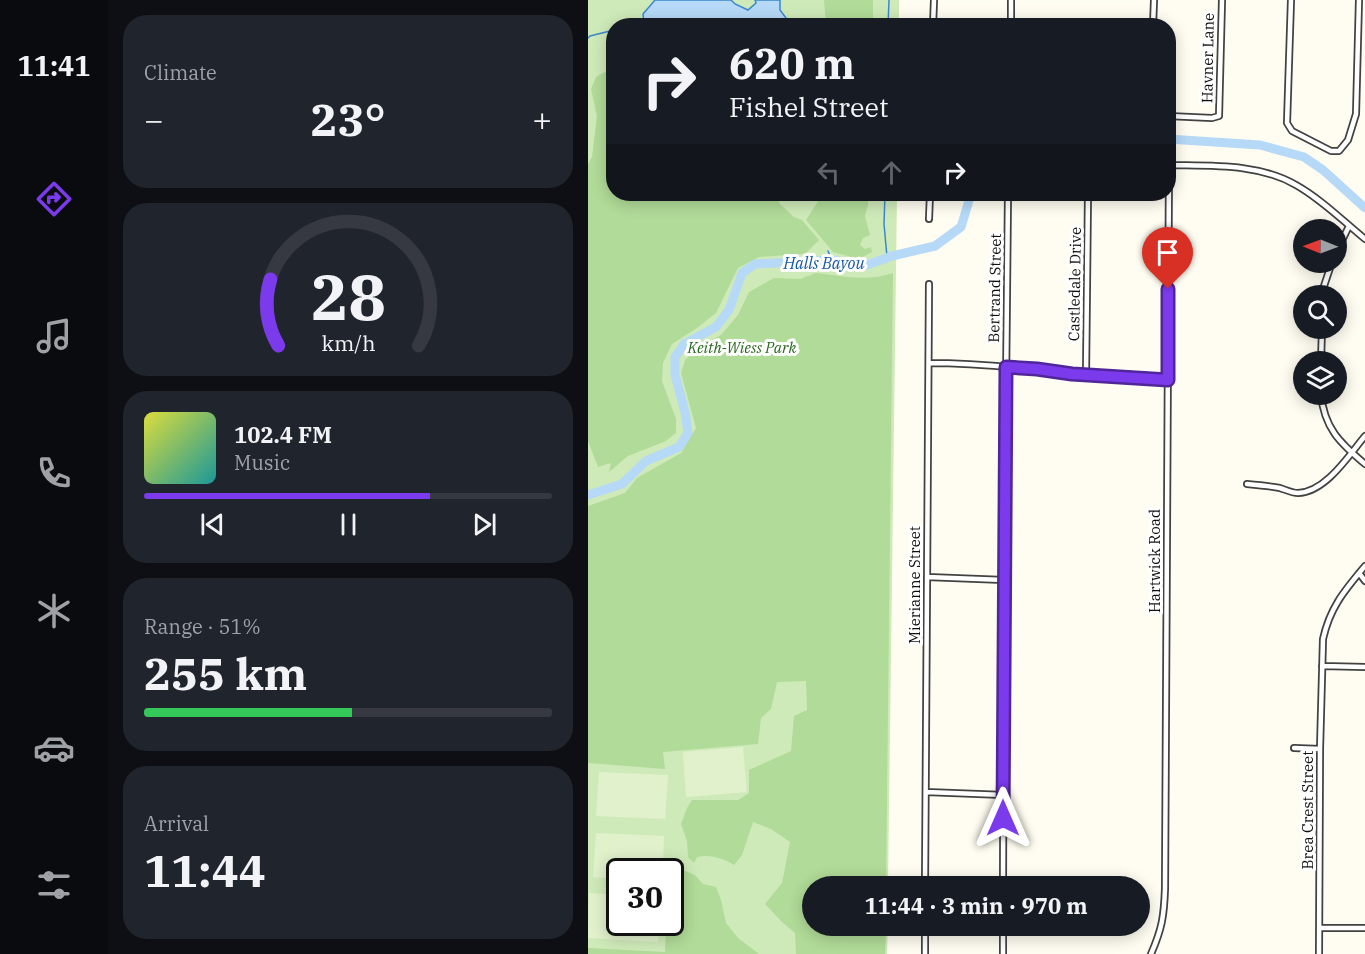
<!DOCTYPE html>
<html lang="en">
<head>
<meta charset="utf-8">
<style>
	body { margin:0; font-family:"IBM Plex Serif",serif; background:#20242c; color:#f1f3f6; height:100vh; display:flex; flex-direction:column; font-size:22px; white-space:nowrap }
	* { box-sizing:border-box; margin:0 }
	p { font-size:20px; color:#9ea1a6 }
	.icon { flex:none; width:33px; height:33px; fill:none; stroke:currentColor; stroke-width:2; stroke-linecap:round; stroke-linejoin:round }
	.map { position:relative; flex:1; overflow:hidden }
	.side { display:flex; flex-direction:column; gap:15px; padding:15px; background:#0d0f14; width:480px }
	.side>* { flex:none }
	.banner { position:absolute; left:18px; top:18px; width:570px; height:183px; border-radius:24px; box-shadow:0 3px 15px #0003; background:#171b24; color:#f1f3f6; overflow:hidden }
	.needle { width:39px; rotate:271deg }
	.controls { position:absolute; left:705px; top:219px; display:grid; gap:12px }
	.controls a { display:grid; place-items:center; width:54px; height:54px; border-radius:50%; background:#171b24; box-shadow:0 3px 15px #0003; font-size:30px }
	.speed { position:absolute; left:18px; top:858px; display:flex; gap:12px; font-size:30px; font-weight:700; text-align:center }
	.speed>* { display:grid; place-content:center; width:78px; height:78px; border-radius:50%; background:#171b24; box-shadow:0 3px 15px #0003; line-height:1 }
	.speed .limit { border:3px solid #111; border-radius:9px; background:#fff; color:#111 }
	.pin { position:absolute; display:grid; place-items:center; width:51px; height:51px; color:#fff; margin:-62px -26px; border-radius:50% 50% 50% 0; rotate:-45deg; box-shadow:0 0 6px #0007 }
	.pin .icon { rotate:45deg }
	.me { position:absolute; width:66px; margin:-33px; rotate:0deg; stroke-linejoin:round; filter:drop-shadow(0 0 4px #0008) }
	.turn { display:flex; align-items:center; gap:21px; height:126px; padding:0 24px; font-size:27px }
	.turn .icon { width:78px; height:78px; stroke-width:2.5 }
	.turn b { display:block; font-size:42px; line-height:51px }
	.lanes { display:flex; align-items:center; height:57px; padding:0 24px; background:#0003; justify-content:center; gap:30px; direction:ltr }
	.lanes .off { opacity:.35 }
	.big { font-size:45px; font-weight:800; line-height:1.1 }
	.side .card { flex:1; display:flex; flex-direction:column; justify-content:center; gap:9px; min-width:0; padding:0 21px; border-radius:24px; background:#20242c }
	.side .dial { align-items:center; gap:0 }
	.dial svg { height:156px; overflow:visible; fill:none; stroke:#363941; stroke-width:7; stroke-linecap:round; text-anchor:middle }
	.dial text { fill:#f1f3f6; stroke:none }
	.song { display:flex; align-items:center; gap:18px }
	.cover { width:72px; height:72px; border-radius:9px; background:linear-gradient(135deg,hsl(60 70% 55%),hsl(180 70% 35%)) }
	.played { height:6px; border-radius:3px; background:linear-gradient(90deg,#7c3aed 70%,#363941 70%) }
	.keys { display:flex; justify-content:space-around; direction:ltr }
	.heat { display:flex; justify-content:space-between; align-items:center; font-size:33px; direction:ltr }
	.charge { height:9px; border-radius:4px; background:linear-gradient(90deg,#34c759 51%,#363941 0) }
	.trip { position:absolute; left:214px; top:876px; width:348px; height:60px; border-radius:30px; background:#171b24; box-shadow:0 3px 15px #0003; font-weight:800; line-height:60px; text-align:center }
	main { display:flex; flex:1; min-height:0 }
	.tabs { display:flex; flex-direction:column; width:108px; justify-content:space-around; align-items:center; background:#090b0e; color:#9ea1a6 }
	.tabs .icon { width:42px; height:42px }
	.tabs .active { color:#7c3aed }
	.tabs b { font-size:27px; color:#f1f3f6 }
	.map>svg:first-child { display:block }
	.green { fill:#cfeab9; fill-rule:evenodd }
	.forest { fill:#b1db98 }
	.pitch { fill:#e1f1cc }
	.water { fill:#b5d9f7; stroke:#3b87cf; stroke-width:1.5 }
	.lines { fill:none; stroke-linecap:round; stroke-linejoin:round }
	.stream { stroke:#3b87cf; stroke-width:1.5 }
	.river { stroke:#b5d9f7; stroke-width:9 }
	.minor-casing { stroke:#424242; stroke-width:8 }
	.minor { stroke:#fff; stroke-width:4.5 }
	.route-casing { stroke:#51269a; stroke-width:15 }
	.route { stroke:#7c3aed; stroke-width:10 }
	.labels { text-anchor:middle; stroke-width:6; stroke-linejoin:round; paint-order:stroke }
	.street-label { font-size:15px; fill:#0f0f0f; stroke:#fff }
	.park-label { font-size:15px; font-style:italic; fill:#27681d; stroke:#fff }
	.water-label { font-size:16px; font-style:italic; fill:#1559a4; stroke:#fff }
</style>
</head>
<body>
<main>
<nav class="tabs">
<b>11:41</b>
<svg class="icon active" aria-label="directions" viewBox="0 0 24 24"><path d="M12 3l9 9-9 9-9-9zM9 14v-3h6M13 9l2 2-2 2"/></svg>
<svg class="icon" aria-label="music" viewBox="0 0 24 24"><path d="M9 18V5l10-2v13"/><circle cx="6" cy="18" r="3"/><circle cx="16" cy="16" r="3"/></svg>
<svg class="icon" aria-label="phone" viewBox="0 0 24 24"><path d="M5 4h4l2 5-3 2q2 4 5 5l2-3 5 2v4C11 20 4 13 5 4z"/></svg>
<svg class="icon" aria-label="climate" viewBox="0 0 24 24"><path d="M12 3v18M4 7l16 10M4 17L20 7"/></svg>
<svg class="icon" aria-label="car" viewBox="0 0 24 24"><path d="M5 17H2v-5l4-1 3-4h7l3 4 3 1v5h-3M9 17h6M6 11h13"/><circle cx="7" cy="17" r="2"/><circle cx="17" cy="17" r="2"/></svg>
<svg class="icon" aria-label="filters" viewBox="0 0 24 24"><path d="M4 7h16M4 17h16"/><circle cx="9" cy="7" r="2"/><circle cx="15" cy="17" r="2"/></svg>
</nav>
<section class="side">
<div class="card"><p>Climate</p>
<div class="heat"><a>−</a><b class="big">23°</b><a>+</a></div>
</div>
<div class="card dial"><svg viewBox="0 0 100 80">
<path d="M14 69A42 42 0 1 1 86 69"/>
<path d="M14 69A42 42 0 0 1 10 35" stroke="#7c3aed"/>
<text x="50" y="56" font-size="32" font-weight="700">28</text>
<text x="50" y="72" font-size="11">km/h</text>
</svg></div>
<div class="card">
<div class="song"><i class="cover"></i><div><b>102.4 FM</b><p>Music</p></div></div>
<div class="played"></div>
<div class="keys"><svg class="icon" aria-label="previous" viewBox="0 0 24 24"><path d="M18 5L8 12l10 7zM5 5v14"/></svg><svg class="icon" aria-label="pause" viewBox="0 0 24 24"><path d="M8 5v14M16 5v14"/></svg><svg class="icon" aria-label="next" viewBox="0 0 24 24"><path d="M6 5l10 7-10 7zM19 5v14"/></svg></div>
</div>
<div class="card"><p>Range · 51%</p><b class="big">255 km</b><div class="charge"></div></div>
<div class="card"><p>Arrival</p><b class="big">11:44</b></div>
</section>
<div class="map">
<svg width="777" height="954" viewBox="0 0 777 954">
	<rect width="100%" height="100%" fill="#fffdf1"/>
	<path class="green" d="M0,0H311V25L26,26V194H309L300,886H225V926H300L299,954H0ZM32,872H82V922H32Z"/>
	<path class="forest" d="M236,0H285V25H238Z
		M25,67L26,194H188L192,204L206,217L214,220L231,240L217,254L171,257L150,268L128,313L109,328L84,344L75,363L74,381L88,419V433L78,441L40,456L21,472L23,463L10,467L0,441V164L4,157L9,116L3,89L8,77Z
		M232,194H280V205L277,216L282,235L275,238L272,245L277,249L283,247L284,252L271,259L245,252L218,220L233,197Z
		M228,273C255,276 278,282 305,273L298,886H225V926H298L297,954H208L207,933L194,922L177,904L194,883L202,842L183,829L165,822L154,855L146,865C135,858 122,854 109,857L106,863L100,857L99,841L93,824L99,808L104,800H150L161,793V770L203,751L206,716L219,710L218,681L189,682L183,709L173,718L170,744L75,752L77,769L0,763V506L37,493L49,478L93,453L108,428L93,373L97,360L112,346L133,335L150,315L161,292L186,278L212,279Z
		M95,870L107,875L115,884L128,887L133,900L138,923L150,938L171,954H0V948L77,952L78,923L82,922L83,882Z"/>
	<path class="pitch" d="M155,747L159,792L98,797L95,752Z
		M11,772L80,775L77,819L8,816Z
		M8,833L76,836L75,871L32,872L31,879L5,877Z
		M1,893L31,895L32,922L70,923V942L0,938Z"/>
	<path class="water" d="M67,0H143L147,4L160,10L168,3L167,0H192V10L201,22V25L133,26C127,23 121,25 114,26C108,26 101,24 95,24C82,25 69,27 56,24L55,14Z"/>
	<g class="lines">
		<path class="stream" d="M36,26L55,19
			M300,26L301,0
			M0,38L2,36L26,30
			M297,194L296,224L299,257
			M240,251L244,260"/>
		<path class="river" d="M580,139L672,145L716,157L735,170L777,208
			M0,495L34,484L58,461L91,447L100,433L97,412L87,375V357L96,344L128,327L141,310L154,273L167,264L244,260L276,266L304,256L347,246L373,227L383,194"/>
		<defs>
			<path id="minor" d="M703,0L699,123L704,131L743,151H751L760,140L768,114L771,0
				M345,26L346,0
				M423,26V0
				M565,26L566,0
				M580,116L624,118L631,116L634,0
				M580,165C623,166 670,163 708,185C733,199 755,221 777,239
				M341,219L342,194
				M748,253L761,226
				M735,296L736,286L744,262
				M733,362L734,328
				M341,363C388,363 436,368 483,374C515,378 548,378 580,380
				M498,375L500,194
				M733,394C736,428 752,443 777,464
				M659,484C670,485 681,486 692,488C698,490 704,493 710,493C738,492 761,455 777,436
				M771,573L777,581
				M339,577L416,580
				M734,666L777,667
				M706,748L732,749
				M338,792L416,795
				M337,886L341,284
				M415,886L416,580L420,194
				M731,928H777
				M337,954V926
				M415,954V926
				M563,954C574,929 576,916 577,889L581,166
				M731,954L732,749L735,639C742,607 757,590 777,566"/>
		</defs>
		<use href="#minor" class="minor-casing"/>
		<use href="#minor" class="minor"/>
	</g>
	<g class="lines">
		<defs>
			<path id="route" d="M415,818L418,367L449,369L484,374L580,380V289"/>
		</defs>
		<use href="#route" class="route-casing"/>
		<use href="#route" class="route"/>
	</g>
	<g class="labels">
		<g class="street-label">
			<text transform="translate(620 58) rotate(-89)" y="5">Havner Lane</text>
			<text transform="translate(487 284) rotate(-89)" y="5">Castledale Drive</text>
			<text transform="translate(407 288) rotate(-89)" y="5">Bertrand Street</text>
			<text transform="translate(567 561) rotate(-90)" y="5">Hartwick Road</text>
			<text transform="translate(327 585) rotate(-90)" y="5">Mierianne Street</text>
			<text transform="translate(720 810) rotate(-90)" y="5">Brea Crest Street</text>
		</g>
		<g class="park-label">
			<text x="154" y="353">Keith-Wiess Park</text>
		</g>
		<g class="water-label">
			<text x="236" y="269">Halls Bayou</text>
		</g>
	</g>
</svg>
<div class="controls">
<a><svg class="needle" viewBox="-14 -14 28 28"><path d="M0-13l5 13h-10z" fill="#e53935"/><path d="M0 13l5-13h-10z" fill="#9ea1a6"/></svg></a>
<a><svg class="icon" aria-label="search" viewBox="0 0 24 24"><circle cx="10" cy="10" r="6"/><path d="M15 15l6 6"/></svg></a>
<a><svg class="icon" aria-label="layers" viewBox="0 0 24 24"><path d="M12 4l9 5-9 5-9-5zM3 14l9 5 9-5"/></svg></a>
</div>
<div class="speed"><div class="limit">30</div></div>
<div class="pin" style="left:580px;top:289px;background:#d93025"><svg class="icon" aria-label="arrive" viewBox="0 0 24 24"><path d="M6 21V4h12l-3 4 3 4H6"/></svg></div>
<svg class="me" style="left:415px;top:818px" viewBox="-20 -20 40 40"><path d="M0-17L14 15 0 8-14 15z" fill="#7c3aed" stroke="#fff" stroke-width="4"/></svg>
<div class="trip">11:44 · 3 min · 970 m</div>
<div class="banner">
<div class="turn"><svg class="icon" aria-label="right" viewBox="0 0 24 24"><path d="M7 20v-9h11M14 6l5 5-5 5"/></svg><div><b>620 m</b>Fishel Street</div></div>
<div class="lanes"><svg class="icon off" aria-label="left" viewBox="0 0 24 24"><path d="M17 20v-9H6M10 6l-5 5 5 5"/></svg><svg class="icon off" aria-label="ahead" viewBox="0 0 24 24"><path d="M12 20V5M6 11l6-6 6 6"/></svg><svg class="icon" aria-label="right" viewBox="0 0 24 24"><path d="M7 20v-9h11M14 6l5 5-5 5"/></svg></div>
</div>
</div>
</main>
</body>
</html>
